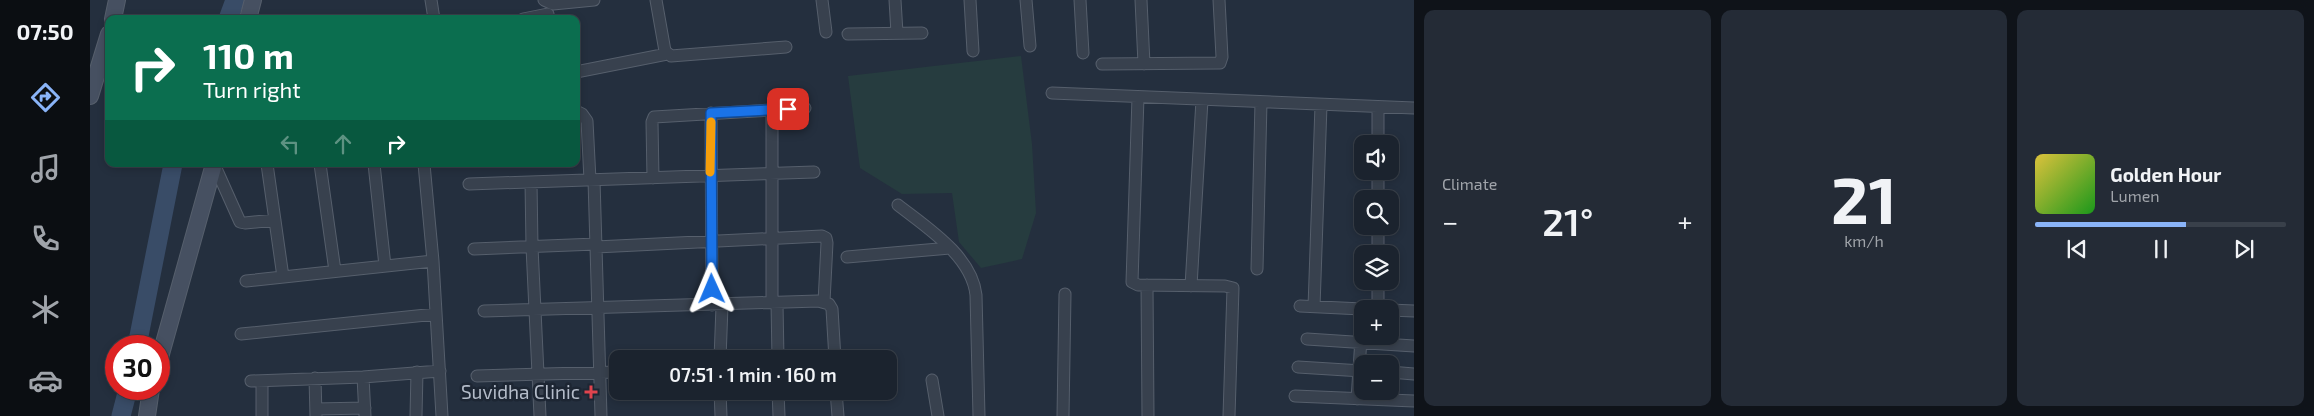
<!DOCTYPE html>
<html lang="en">
<head>
<meta charset="utf-8">
<style>
	body { margin:0; font-family:"Exo 2",sans-serif; background:#242b36; color:#f1f3f6; height:100vh; display:flex; flex-direction:column; font-size:19px; white-space:nowrap }
	* { box-sizing:border-box; margin:0 }
	p { font-size:16px; color:#a0a4aa }
	.icon { flex:none; width:28px; height:28px; fill:none; stroke:currentColor; stroke-width:2; stroke-linecap:round; stroke-linejoin:round }
	.map { position:relative; flex:1; overflow:hidden }
	.sheet { display:flex; flex-direction:column; gap:10px; padding:10px; background:#0f1319; width:900px }
	.sheet>* { flex:none }
	.banner { position:absolute; left:15px; top:15px; width:475px; height:152px; border-radius:10px; box-shadow:0 2px 8px #0003,0 0 0 1px #39404a; background:#0b6e4f; color:#fff; overflow:hidden }
	.controls { position:absolute; left:1264px; top:135px; display:grid; gap:10px }
	.controls a { display:grid; place-items:center; width:45px; height:45px; border-radius:10px; background:#1b232e; box-shadow:0 2px 8px #0003,0 0 0 1px #39404a; font-size:25px }
	.speed { position:absolute; left:15px; top:335px; display:flex; gap:10px; font-size:25px; font-weight:700; text-align:center }
	.speed>* { display:grid; place-content:center; width:65px; height:65px; border-radius:50%; background:#1b232e; box-shadow:0 2px 8px #0003,0 0 0 1px #39404a; line-height:1 }
	.speed .limit { border:8px solid #d22; background:#fff; color:#111 }
	.pin { position:absolute; display:grid; place-items:center; width:42px; height:42px; color:#fff; margin:-21px; border-radius:10px; box-shadow:0 2px 8px #0006 }
	.me { position:absolute; width:55px; margin:-28px; rotate:359deg; stroke-linejoin:round; filter:drop-shadow(0 0 4px #0008) }
	.turn { display:flex; align-items:center; gap:18px; height:105px; padding:0 15px; font-size:22px }
	.turn .icon { width:65px; height:65px; stroke-width:2.5 }
	.turn b { display:block; font-size:35px; line-height:42px }
	.lanes { display:flex; align-items:center; height:48px; padding:0 15px; background:#0003; justify-content:center; gap:25px; direction:ltr }
	.lanes .off { opacity:.35 }
	.big { font-size:38px; font-weight:600; line-height:1.1 }
	.sheet .tile { flex:1; display:flex; flex-direction:column; justify-content:center; gap:8px; min-width:0; padding:0 18px; border-radius:10px; background:#242b36 }
	.sheet .dial { align-items:center; gap:0 }
	.dial b { font-size:65px; line-height:1 }
	.song { display:flex; align-items:center; gap:15px }
	.cover { width:60px; height:60px; border-radius:8px; background:linear-gradient(135deg,hsl(50 70% 55%),hsl(120 70% 35%)) }
	.played { height:5px; border-radius:2px; background:linear-gradient(90deg,#8ab4f8 60%,#39404a 60%) }
	.keys { display:flex; justify-content:space-around; direction:ltr }
	.heat { display:flex; justify-content:space-between; align-items:center; font-size:28px; direction:ltr }
	.sheet .tiles { flex:1; display:grid; gap:10px; grid-template-columns:repeat(3,1fr) }
	.trip { position:absolute; left:519px; top:350px; width:288px; height:50px; border-radius:10px; background:#1b232e; box-shadow:0 2px 8px #0003,0 0 0 1px #39404a; font-weight:600; line-height:50px; text-align:center }
	main { display:flex; flex:1; min-height:0 }
	.tabs { display:flex; flex-direction:column; width:90px; justify-content:space-around; align-items:center; background:#0b0e12; color:#a0a4aa }
	.tabs .icon { width:35px; height:35px }
	.tabs .active { color:#8ab4f8 }
	.tabs b { font-size:22px; color:#f1f3f6 }
	.map>svg:first-child { display:block }
	.green { fill:#263c3f }
	.lines { fill:none; stroke-linecap:round; stroke-linejoin:round }
	.river { stroke:#394c67; stroke-width:19 }
	.street-casing { stroke:#565f6c; stroke-width:13 }
	.secondary-casing { stroke:#565f6c; stroke-width:18 }
	.street { stroke:#38414e; stroke-width:11 }
	.secondary { stroke:#465061; stroke-width:16 }
	.route-casing { stroke:#114b97; stroke-width:12 }
	.route { stroke:#1a73e8; stroke-width:9 }
	.slow { stroke:#f59e0b; stroke-width:9 }
	.health-dot { fill:#e0444e; stroke:#1d2633; stroke-width:2 }
	.labels { text-anchor:middle; stroke-width:5; stroke-linejoin:round; paint-order:stroke }
	.poi-label { font-size:19px; fill:#b4bcc9; stroke:#1d2633; text-anchor:end }
</style>
</head>
<body>
<main>
<nav class="tabs">
<b>07:50</b>
<svg class="icon active" aria-label="directions" viewBox="0 0 24 24"><path d="M12 3l9 9-9 9-9-9zM9 14v-3h6M13 9l2 2-2 2"/></svg>
<svg class="icon" aria-label="music" viewBox="0 0 24 24"><path d="M9 18V5l10-2v13"/><circle cx="6" cy="18" r="3"/><circle cx="16" cy="16" r="3"/></svg>
<svg class="icon" aria-label="phone" viewBox="0 0 24 24"><path d="M5 4h4l2 5-3 2q2 4 5 5l2-3 5 2v4C11 20 4 13 5 4z"/></svg>
<svg class="icon" aria-label="climate" viewBox="0 0 24 24"><path d="M12 3v18M4 7l16 10M4 17L20 7"/></svg>
<svg class="icon" aria-label="car" viewBox="0 0 24 24"><path d="M5 17H2v-5l4-1 3-4h7l3 4 3 1v5h-3M9 17h6M6 11h13"/><circle cx="7" cy="17" r="2"/><circle cx="17" cy="17" r="2"/></svg>
</nav>
<div class="map">
<svg width="1324" height="416" viewBox="0 0 1324 416">
	<rect width="100%" height="100%" fill="#242f3e"/>
	<path class="green" d="M931,56L942,144L946,213L932,259L891,268L869,242L862,193L812,194L770,168L758,76Z"/>
	<g class="lines">
		<path class="river" d="M138,19L145,0
			M47,346L83,164
			M31,416L38,389"/>
		<defs>
			<path id="street" d="M341,0L344,19
				M454,0L463,4L504,0
				M566,0L575,51L581,56L696,47
				M732,0L736,32
				M805,0L807,33
				M880,0L883,51
				M936,0L940,46
				M990,0L993,53
				M1051,0L1054,64
				M433,19L458,14
				M758,34L832,33
				M1012,64L1130,63L1132,57L1129,0
				M486,72L577,54
				M962,93L1324,108
				M1048,97L1042,282L1048,285L1135,286L1143,288L1139,416
				M1288,107V144
				M486,111L492,114L497,121L500,180
				M621,113L622,305
				M124,164L150,222L155,223L185,220
				M177,164L193,277
				M230,164L245,271
				M284,164L295,266
				M334,164L343,261L352,416
				M1288,171V199
				M563,178L562,122L564,117L715,108
				M504,180L511,416
				M441,182L442,247L450,416
				M379,184L724,172
				M808,205C836,227 882,256 886,295L889,416
				M1288,226V254
				M506,247L732,236L736,238L737,243L734,302
				M384,249L506,244
				M757,257L860,248
				M1167,269L1171,102
				M156,281L343,261
				M1288,281V309
				M1057,285L1058,416
				M1101,286L1112,100
				M682,303V110
				M687,303L688,359
				M1210,306L1272,309
				M1224,307L1231,105
				M1300,310L1324,311
				M394,311L728,301L739,304L742,309L745,359
				M151,334L346,314
				M1217,339L1324,346
				M630,359L632,306
				M1208,367L1272,371
				M1300,372L1324,374
				M387,376L528,372
				M273,377L275,416
				M225,378L226,416
				M842,380L848,416
				M161,381L273,377L350,371
				M172,381V416
				M630,391L631,416
				M688,391L689,416
				M746,391L748,416
				M1205,396L1324,401
				M1267,399L1272,324
				M226,409L275,408
				M326,416L327,372
				M973,416L975,294"/>
			<path id="secondary" d="M23,19L27,0
				M158,19L163,0
				M0,96L19,34
				M69,361L124,164
				M57,416L61,389"/>
		</defs>
		<use href="#street" class="street-casing"/>
		<use href="#secondary" class="secondary-casing"/>
		<use href="#street" class="street"/>
		<use href="#secondary" class="secondary"/>
	</g>
	<g class="lines">
		<defs>
			<path id="route" d="M622,289L621,113L698,109"/>
		</defs>
		<use href="#route" class="route-casing"/>
		<use href="#route" class="route"/>
		<path class="slow" d="M620,172L621,122"/>
	</g>
	<path class="health-dot" d="M498.5 384.5h5v5h5v5h-5v5h-5v-5h-5v-5h5z"/>
	<g class="labels">
		<g class="poi-label">
			<text x="490" y="399">Suvidha Clinic</text>
		</g>
	</g>
</svg>
<div class="controls">
<a><svg class="icon" aria-label="sound" viewBox="0 0 24 24"><path d="M4 9h4l5-4v14l-5-4H4zM17 9q2 3 0 6"/></svg></a>
<a><svg class="icon" aria-label="search" viewBox="0 0 24 24"><circle cx="10" cy="10" r="6"/><path d="M15 15l6 6"/></svg></a>
<a><svg class="icon" aria-label="layers" viewBox="0 0 24 24"><path d="M12 4l9 5-9 5-9-5zM3 14l9 5 9-5"/></svg></a>
<a>+</a>
<a>−</a>
</div>
<div class="speed"><div class="limit">30</div></div>
<div class="pin" style="left:698px;top:109px;background:#d93025"><svg class="icon" aria-label="arrive" viewBox="0 0 24 24"><path d="M6 21V4h12l-3 4 3 4H6"/></svg></div>
<svg class="me" style="left:622px;top:289px" viewBox="-20 -20 40 40"><path d="M0-17L14 15 0 8-14 15z" fill="#1a73e8" stroke="#fff" stroke-width="4"/></svg>
<div class="trip">07:51 · 1 min · 160 m</div>
<div class="banner">
<div class="turn"><svg class="icon" aria-label="right" viewBox="0 0 24 24"><path d="M7 20v-9h11M14 6l5 5-5 5"/></svg><div><b>110 m</b>Turn right</div></div>
<div class="lanes"><svg class="icon off" aria-label="left" viewBox="0 0 24 24"><path d="M17 20v-9H6M10 6l-5 5 5 5"/></svg><svg class="icon off" aria-label="ahead" viewBox="0 0 24 24"><path d="M12 20V5M6 11l6-6 6 6"/></svg><svg class="icon" aria-label="right" viewBox="0 0 24 24"><path d="M7 20v-9h11M14 6l5 5-5 5"/></svg></div>
</div>
</div>
<section class="sheet">
<div class="tiles">
<div class="tile"><p>Climate</p>
<div class="heat"><a>−</a><b class="big">21°</b><a>+</a></div>
</div>
<div class="tile dial"><b>21</b><p>km/h</p></div>
<div class="tile">
<div class="song"><i class="cover"></i><div><b>Golden Hour</b><p>Lumen</p></div></div>
<div class="played"></div>
<div class="keys"><svg class="icon" aria-label="previous" viewBox="0 0 24 24"><path d="M18 5L8 12l10 7zM5 5v14"/></svg><svg class="icon" aria-label="pause" viewBox="0 0 24 24"><path d="M8 5v14M16 5v14"/></svg><svg class="icon" aria-label="next" viewBox="0 0 24 24"><path d="M6 5l10 7-10 7zM19 5v14"/></svg></div>
</div>
</div>
</section>
</main>
</body>
</html>
